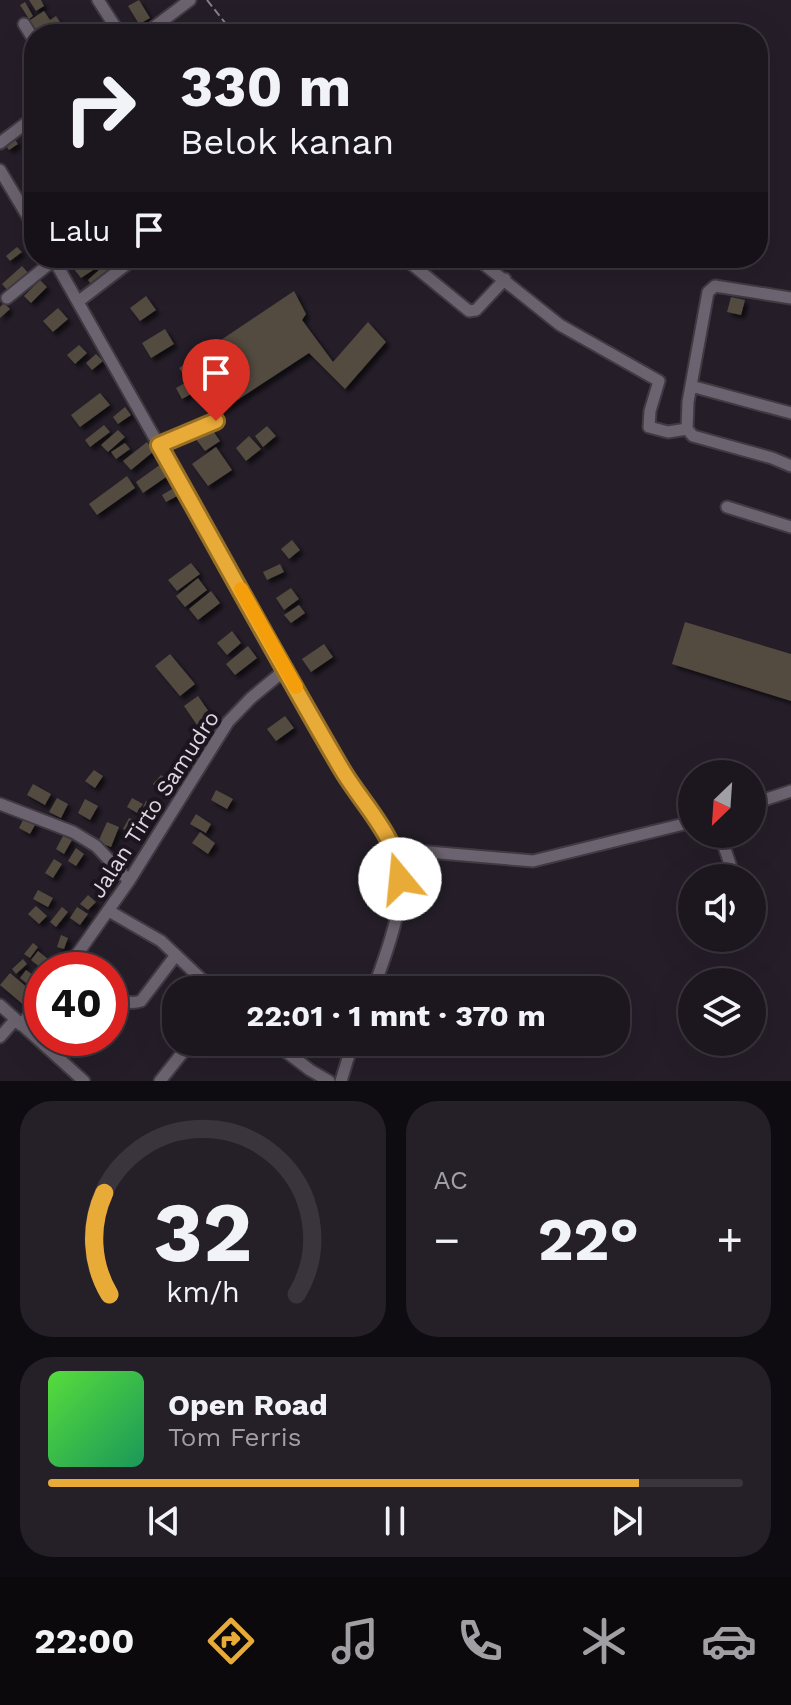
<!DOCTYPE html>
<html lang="id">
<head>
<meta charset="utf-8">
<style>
	body { margin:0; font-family:"Work Sans",sans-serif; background:#251f28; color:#f1f3f6; height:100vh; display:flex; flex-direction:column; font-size:30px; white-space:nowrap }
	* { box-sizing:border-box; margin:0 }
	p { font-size:26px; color:#a09fa4 }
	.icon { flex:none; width:44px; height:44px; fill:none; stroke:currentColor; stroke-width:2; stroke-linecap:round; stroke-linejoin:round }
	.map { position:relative; height:1081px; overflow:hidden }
	.side { display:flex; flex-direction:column; gap:20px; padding:20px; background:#0f0c11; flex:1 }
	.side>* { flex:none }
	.hud { position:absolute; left:24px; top:24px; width:744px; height:244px; border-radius:32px; box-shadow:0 8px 32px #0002,0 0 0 2px #3a353d; background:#1c161f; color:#f1f3f6; overflow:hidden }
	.needle { width:52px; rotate:205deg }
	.controls { position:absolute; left:678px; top:760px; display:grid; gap:16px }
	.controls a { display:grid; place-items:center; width:88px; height:88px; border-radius:50%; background:#1c161f; box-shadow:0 8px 32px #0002,0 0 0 2px #3a353d; font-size:40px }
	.speed { position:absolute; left:24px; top:952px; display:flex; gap:16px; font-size:40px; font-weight:700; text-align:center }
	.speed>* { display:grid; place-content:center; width:104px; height:104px; border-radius:50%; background:#1c161f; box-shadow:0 8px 32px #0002,0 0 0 2px #3a353d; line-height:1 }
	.speed .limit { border:12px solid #d22; background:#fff; color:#111 }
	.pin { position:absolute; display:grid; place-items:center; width:68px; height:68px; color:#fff; margin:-82px -34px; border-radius:50% 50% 50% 0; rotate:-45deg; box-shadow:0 0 8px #0007 }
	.pin .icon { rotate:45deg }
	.me { position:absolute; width:88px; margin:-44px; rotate:343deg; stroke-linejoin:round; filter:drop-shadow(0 0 6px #0008) }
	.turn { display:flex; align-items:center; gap:28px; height:168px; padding:0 24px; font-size:36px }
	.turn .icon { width:104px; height:104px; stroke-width:2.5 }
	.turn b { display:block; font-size:56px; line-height:68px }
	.then { display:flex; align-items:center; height:76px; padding:0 24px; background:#0003; gap:16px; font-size:30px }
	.big { font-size:60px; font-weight:700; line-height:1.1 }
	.side .card { flex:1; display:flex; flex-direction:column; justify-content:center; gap:12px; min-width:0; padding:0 28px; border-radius:32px; background:#251f28 }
	.side .dial { align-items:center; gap:0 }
	.dial svg { height:208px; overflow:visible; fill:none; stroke:#3a353d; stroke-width:7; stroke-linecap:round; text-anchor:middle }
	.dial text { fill:#f1f3f6; stroke:none }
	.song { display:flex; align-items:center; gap:24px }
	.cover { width:96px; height:96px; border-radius:12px; background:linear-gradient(135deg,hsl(110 70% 55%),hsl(150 70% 35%)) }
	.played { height:8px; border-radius:4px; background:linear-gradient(90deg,#e9ab38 85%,#3a353d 85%) }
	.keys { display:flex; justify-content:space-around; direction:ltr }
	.heat { display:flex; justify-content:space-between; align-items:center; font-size:44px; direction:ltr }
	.side .tiles { flex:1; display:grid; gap:20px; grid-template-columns:1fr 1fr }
	.card:last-child { grid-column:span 2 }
	.trip { position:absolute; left:162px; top:976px; width:468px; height:80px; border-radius:32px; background:#1c161f; box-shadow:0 8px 32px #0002,0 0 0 2px #3a353d; font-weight:700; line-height:80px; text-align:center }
	.tabs { display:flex; height:128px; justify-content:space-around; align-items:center; background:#0b090c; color:#a09fa4 }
	.tabs .icon { width:56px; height:56px }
	.tabs .active { color:#e9ab38 }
	.tabs b { font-size:36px; color:#f1f3f6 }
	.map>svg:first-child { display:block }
	.building { fill:#524b3f; filter:url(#shadow) }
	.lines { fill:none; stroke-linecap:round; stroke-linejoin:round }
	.minor-casing { stroke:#403a43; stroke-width:15 }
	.path { stroke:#86808a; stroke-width:2; stroke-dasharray:8 4; stroke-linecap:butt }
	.minor { stroke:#6b636f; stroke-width:11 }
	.route-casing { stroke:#976f24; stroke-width:20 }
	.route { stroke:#e9ab38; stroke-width:14 }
	.slow { stroke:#f59e0b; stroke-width:14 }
	.labels { text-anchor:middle; stroke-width:8; stroke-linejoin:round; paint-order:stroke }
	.street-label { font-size:22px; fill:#ded9e1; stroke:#1c151f }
</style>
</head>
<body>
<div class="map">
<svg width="791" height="1081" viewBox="0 0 791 1081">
	<defs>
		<filter id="shadow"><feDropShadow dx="4" dy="4" stdDeviation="2" flood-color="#0009"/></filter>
	</defs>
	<rect width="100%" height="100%" fill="#251e29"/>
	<path class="building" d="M29,0H41L44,6L36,11Z
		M139,0L150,18L139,24L128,6Z
		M25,2L33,16L29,19L20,5Z
		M44,11L50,20L56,16L62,25L47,34H35L27,22Z
		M13,137L18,144L9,150L4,143Z
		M34,141V159L26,147Z
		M17,247L22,252L10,261L6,256Z
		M91,258L108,260L81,278L74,269Z
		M112,258H130L93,287L88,280Z
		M22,266L30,275L10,293L2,284Z
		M40,280L47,287L31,303L24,296Z
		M294,291L306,314L302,320L333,362L368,322L386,342L345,389L309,353L213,416L179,368Z
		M146,296L156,310L140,321L130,308Z
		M731,297L745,300L741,315L727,312Z
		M4,303L10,309L0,318V307Z
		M58,308L68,319L53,332L43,321Z
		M165,329L174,344L151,358L142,343Z
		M79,345L87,353L75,364L67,355Z
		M96,354L103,361L92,370L86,363Z
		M185,383L191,394L182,399L176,388Z
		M100,393L110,405L80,427L71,415Z
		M125,407L131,415L118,424L113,417Z
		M104,425L110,432L90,447L85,440Z
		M267,426L276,436L263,447L255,436Z
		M211,428L220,441L205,451L196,439Z
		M118,430L125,437L108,452L101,445Z
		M249,436L261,449L246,461L236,448Z
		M147,442L154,451L131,470L123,461Z
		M125,443L130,449L116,459L111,452Z
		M216,447L232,470L208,486L192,464Z
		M161,464L169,475L143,493L136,482Z
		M127,476L135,488L97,515L89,504Z
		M172,489L177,496L166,502L162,495Z
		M292,540L300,550L289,559L281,549Z
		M191,563L200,574L177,591L168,580Z
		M280,564L284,572L267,580L263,572Z
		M198,578L207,590L185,607L176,596Z
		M291,588L299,599L284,610L276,598Z
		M211,591L220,603L198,620L189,609Z
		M299,605L305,613L291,623L284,615Z
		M685,622L791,654V701L672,664Z
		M232,631L241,643L227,655L217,643Z
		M324,644L333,657L311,672L302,659Z
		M248,646L257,658L235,675L226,664Z
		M170,654L195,684L180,696L155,666Z
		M198,696L211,715L197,725L184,706Z
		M285,716L294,728L276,741L267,729Z
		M94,770L103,776L95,788L85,781Z
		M161,775L172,784L164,793L153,784Z
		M33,784L51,794L45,805L27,795Z
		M216,790L233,799L227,809L211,800Z
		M57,798L68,804L61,818L49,812Z
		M132,798L143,804L137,813L127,807Z
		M85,799L98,806L90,820L78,813Z
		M146,801L156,806L147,825L137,820Z
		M196,814L211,824L206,833L190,824Z
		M24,818L36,823L30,834L19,828Z
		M129,818L145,826L139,838L123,829Z
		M107,822L119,827L111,847L98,842Z
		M200,832L215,843L208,854L192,843Z
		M63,836L72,840L64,854L56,849Z
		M76,848L84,854L76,866L68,861Z
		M54,859L62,864L53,878L45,873Z
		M38,890L53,898L48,907L33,899Z
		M88,895L96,902L88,910L80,904Z
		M36,906L47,916L39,924L28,914Z
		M62,907L68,912L56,927L50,922Z
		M77,907L88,914L80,925L70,918Z
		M61,935L68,938L64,949L57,947Z
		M33,943L38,947L30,958L24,954Z
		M38,951L48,959L41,968L31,960Z
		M23,959L27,964L16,974L12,969Z
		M26,970L37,978L31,987L20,978Z
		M10,973L35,994L25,1006L0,985Z"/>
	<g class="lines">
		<defs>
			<path id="minor" d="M98,0L120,34
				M24,24L34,40
				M145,34L190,0
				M0,143L34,117
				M0,170L34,227
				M53,258L343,771C362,799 389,829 398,862C409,896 385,957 373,990
				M404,258L469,311L476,310L505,279
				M476,258L560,325L659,381L650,411L649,427L668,432L687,429
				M7,298L54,260
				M791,298L715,286L708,292L688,402L687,429L693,436L772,458L791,466
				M79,301L135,258
				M691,386L791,413
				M159,445L216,421
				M727,507L791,527
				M0,804L73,832L96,846L129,881
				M752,804L791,791
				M720,834L732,870
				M393,849L533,861L692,822
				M109,911L161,941L213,990
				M76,957L89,970
				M66,970L129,881L228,722L251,698L286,669
				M110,992C118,1000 129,1005 141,1001L176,955
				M0,1005L84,1081
				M21,1025L42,1000
				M0,1037L14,1021
				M273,1042L310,1070L329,1081
				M160,1081L191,1042
				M341,1081L353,1042"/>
		</defs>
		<use href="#minor" class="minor-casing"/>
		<path class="path" d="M207,0L234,34"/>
		<use href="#minor" class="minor"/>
	</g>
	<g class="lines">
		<defs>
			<path id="route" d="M216,421L159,445C220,553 279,662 341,768C362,804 398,837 400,879"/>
		</defs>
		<use href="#route" class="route-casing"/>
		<use href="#route" class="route"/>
		<path class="slow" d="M241,589L296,687"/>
	</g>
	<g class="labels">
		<g class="street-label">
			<text transform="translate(154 804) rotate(-57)" y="8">Jalan Tirto Samudro</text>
		</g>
	</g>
</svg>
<div class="controls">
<a><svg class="needle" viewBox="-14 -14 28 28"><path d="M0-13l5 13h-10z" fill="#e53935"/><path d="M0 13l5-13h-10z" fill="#a09fa4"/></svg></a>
<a><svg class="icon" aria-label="sound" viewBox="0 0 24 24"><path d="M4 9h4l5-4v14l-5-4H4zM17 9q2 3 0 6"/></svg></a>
<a><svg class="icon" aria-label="layers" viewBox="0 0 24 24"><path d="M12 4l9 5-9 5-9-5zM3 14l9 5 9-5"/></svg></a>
</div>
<div class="speed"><div class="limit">40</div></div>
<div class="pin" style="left:216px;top:421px;background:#d93025"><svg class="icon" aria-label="arrive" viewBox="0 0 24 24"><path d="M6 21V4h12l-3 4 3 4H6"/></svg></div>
<svg class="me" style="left:400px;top:879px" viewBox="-20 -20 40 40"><circle r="19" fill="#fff"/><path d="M0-13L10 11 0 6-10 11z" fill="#e9ab38"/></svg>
<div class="trip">22:01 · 1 mnt · 370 m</div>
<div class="hud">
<div class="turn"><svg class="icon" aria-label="right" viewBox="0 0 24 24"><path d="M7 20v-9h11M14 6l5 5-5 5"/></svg><div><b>330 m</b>Belok kanan</div></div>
<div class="then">Lalu<svg class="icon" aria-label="arrive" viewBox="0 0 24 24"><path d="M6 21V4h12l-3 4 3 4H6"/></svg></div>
</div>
</div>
<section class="side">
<div class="tiles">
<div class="card dial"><svg viewBox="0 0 100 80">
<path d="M14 69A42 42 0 1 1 86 69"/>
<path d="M14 69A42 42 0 0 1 12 30" stroke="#e9ab38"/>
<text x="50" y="56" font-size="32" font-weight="700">32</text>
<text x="50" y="72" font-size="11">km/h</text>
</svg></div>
<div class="card"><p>AC</p>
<div class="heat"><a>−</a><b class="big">22°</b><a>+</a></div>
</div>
<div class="card">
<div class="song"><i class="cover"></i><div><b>Open Road</b><p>Tom Ferris</p></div></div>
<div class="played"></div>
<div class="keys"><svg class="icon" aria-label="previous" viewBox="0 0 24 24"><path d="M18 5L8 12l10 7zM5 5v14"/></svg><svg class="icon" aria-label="pause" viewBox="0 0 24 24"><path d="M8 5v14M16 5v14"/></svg><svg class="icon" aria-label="next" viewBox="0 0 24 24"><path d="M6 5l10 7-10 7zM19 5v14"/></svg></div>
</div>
</div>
</section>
<nav class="tabs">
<b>22:00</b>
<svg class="icon active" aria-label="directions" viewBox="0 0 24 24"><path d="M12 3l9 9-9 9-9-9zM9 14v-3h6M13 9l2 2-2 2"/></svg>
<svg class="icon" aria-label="music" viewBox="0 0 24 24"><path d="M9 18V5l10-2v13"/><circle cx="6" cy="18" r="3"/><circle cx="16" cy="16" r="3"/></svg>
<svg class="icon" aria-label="phone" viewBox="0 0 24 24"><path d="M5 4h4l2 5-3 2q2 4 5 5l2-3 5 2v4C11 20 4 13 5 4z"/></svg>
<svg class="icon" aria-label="climate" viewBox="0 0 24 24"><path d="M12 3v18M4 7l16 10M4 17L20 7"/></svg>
<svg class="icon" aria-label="car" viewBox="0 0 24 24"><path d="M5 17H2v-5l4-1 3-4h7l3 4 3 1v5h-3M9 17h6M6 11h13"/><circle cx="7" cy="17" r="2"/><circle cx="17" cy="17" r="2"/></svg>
</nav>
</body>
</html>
